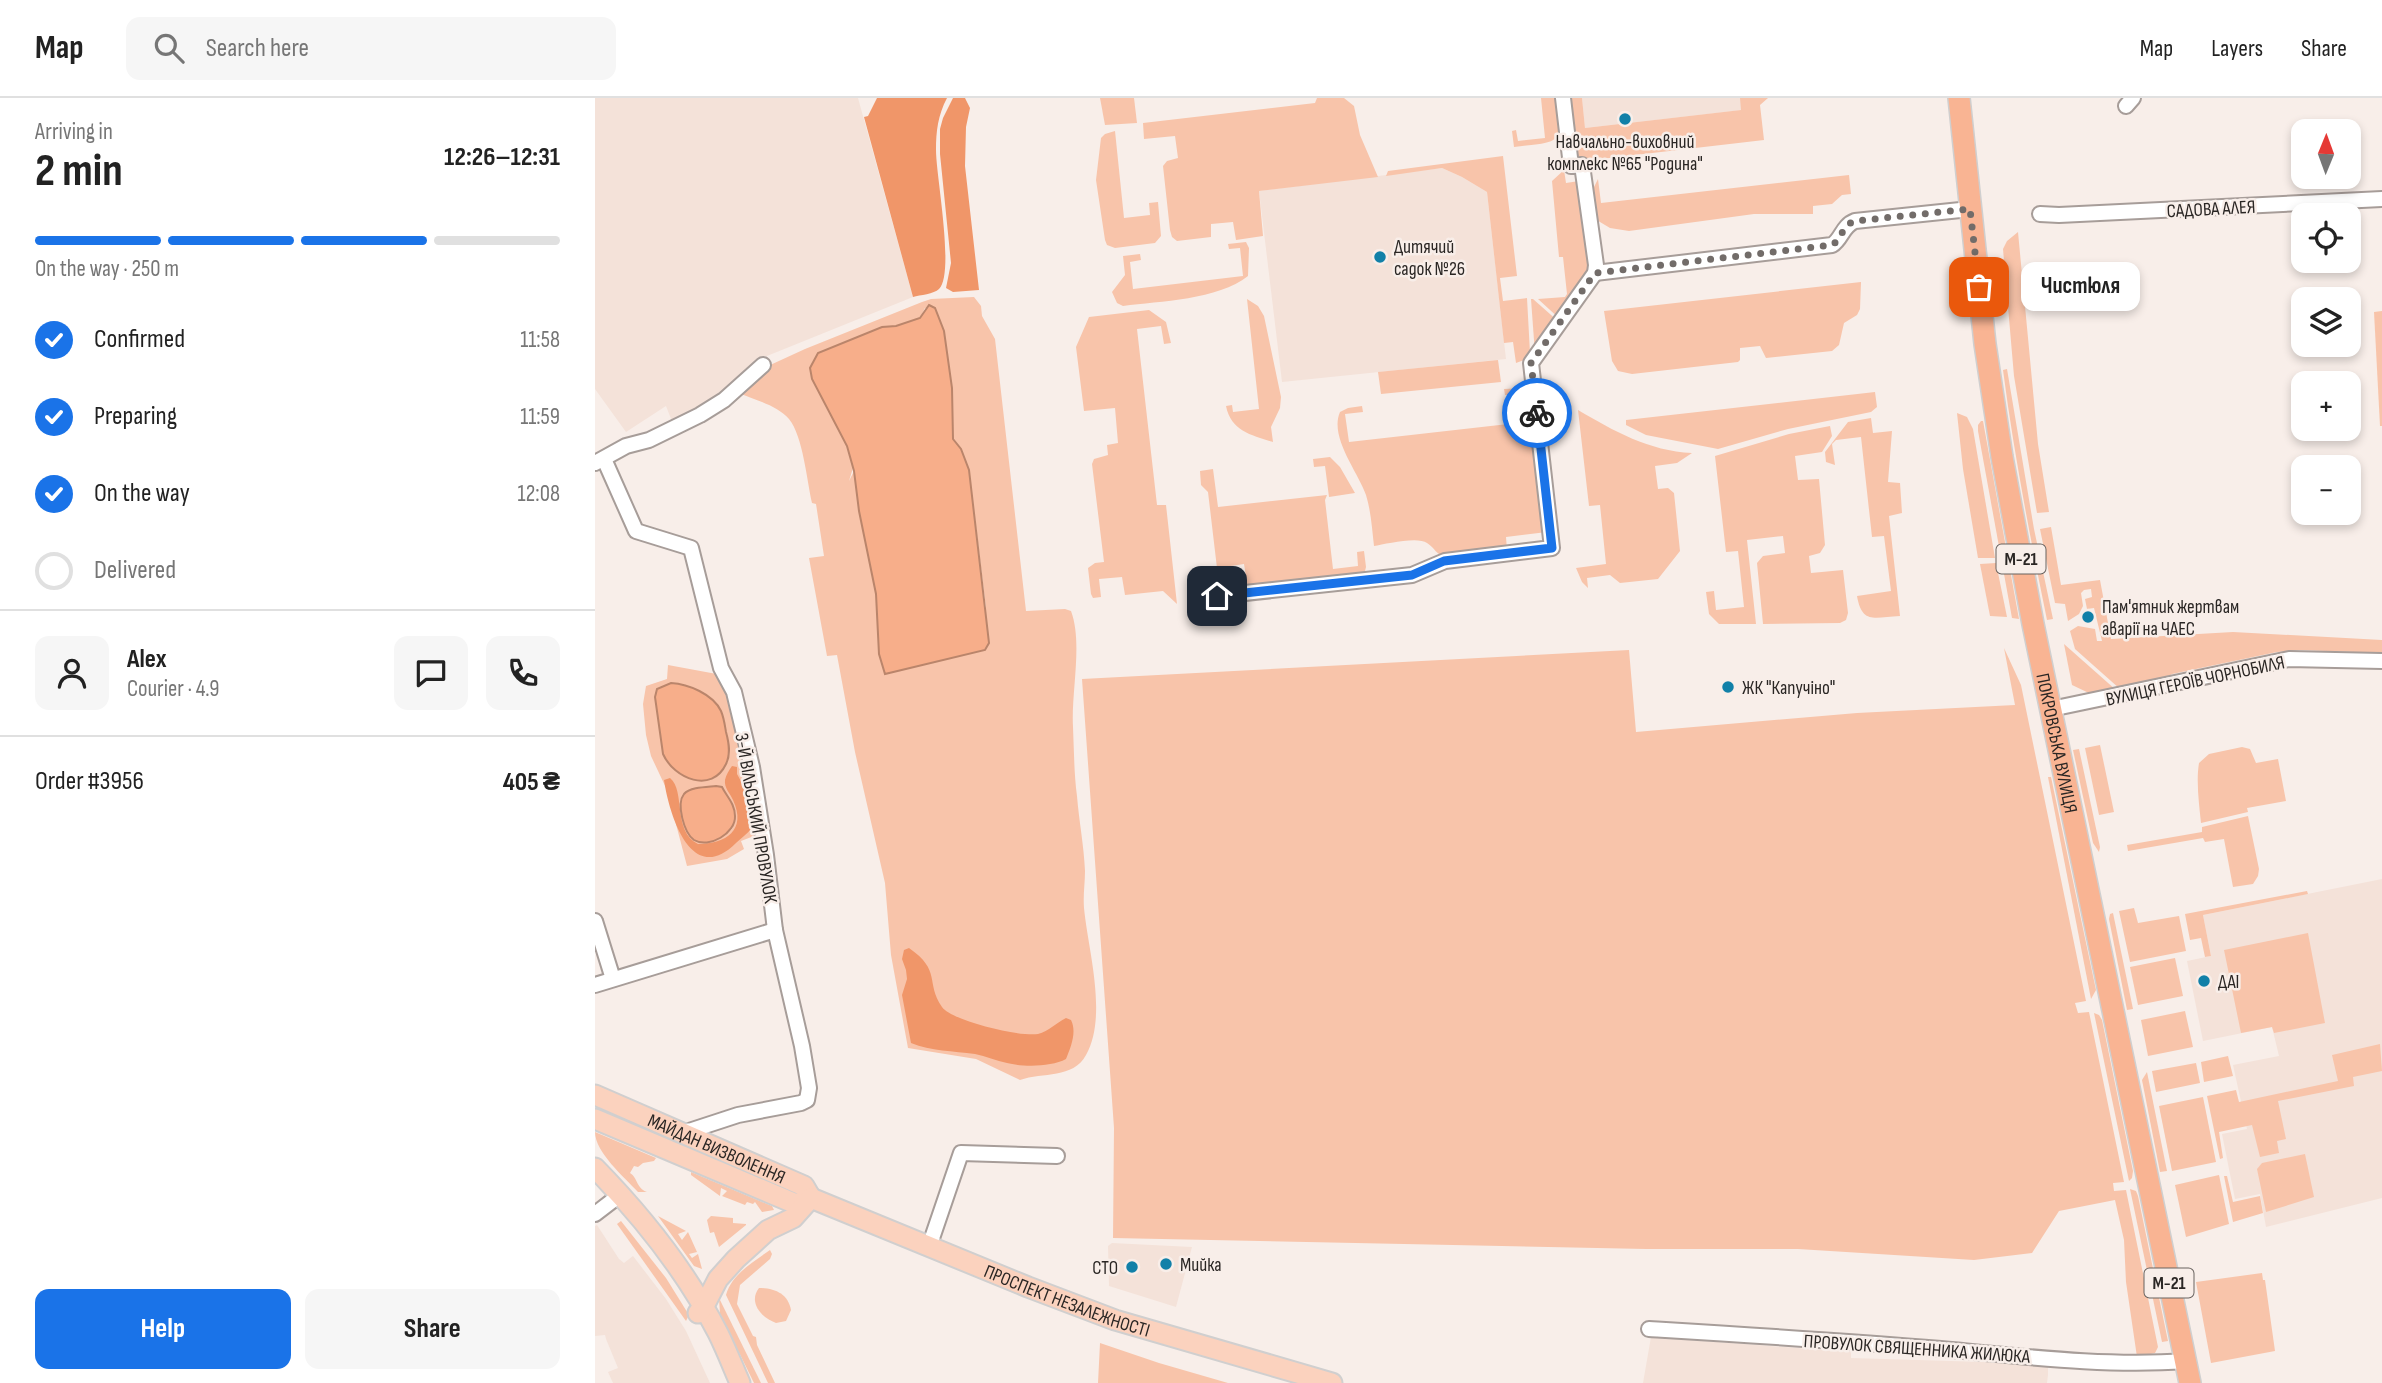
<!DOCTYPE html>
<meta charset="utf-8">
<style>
:root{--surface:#fff;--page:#f6f6f6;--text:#222;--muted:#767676;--line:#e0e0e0;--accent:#1a73e8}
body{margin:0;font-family:"Sofia Sans Condensed",sans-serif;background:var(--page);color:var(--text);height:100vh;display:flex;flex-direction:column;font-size:26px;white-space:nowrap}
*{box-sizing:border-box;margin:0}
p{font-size:23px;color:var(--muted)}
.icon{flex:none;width:38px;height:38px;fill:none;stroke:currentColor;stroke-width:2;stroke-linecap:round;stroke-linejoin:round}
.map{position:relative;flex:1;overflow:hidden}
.drawer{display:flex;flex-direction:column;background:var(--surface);width:595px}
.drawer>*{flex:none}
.needle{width:46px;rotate:1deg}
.fabs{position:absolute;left:1696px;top:21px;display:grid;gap:14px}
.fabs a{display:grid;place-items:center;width:70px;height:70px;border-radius:14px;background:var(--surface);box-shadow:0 4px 10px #0003;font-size:35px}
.pin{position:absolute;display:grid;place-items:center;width:60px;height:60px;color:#fff;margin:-30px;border-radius:14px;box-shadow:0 4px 10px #0006}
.courier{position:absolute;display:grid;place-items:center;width:70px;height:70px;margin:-35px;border:5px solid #1a73e8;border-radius:50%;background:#fff;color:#222;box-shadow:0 2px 9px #0007}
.bubble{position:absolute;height:49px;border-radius:14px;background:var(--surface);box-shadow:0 4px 10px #0003;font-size:23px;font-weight:700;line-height:49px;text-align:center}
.headline em{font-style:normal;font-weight:700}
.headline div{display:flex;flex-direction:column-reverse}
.headline{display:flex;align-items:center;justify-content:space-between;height:119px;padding:0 35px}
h1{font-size:46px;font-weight:700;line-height:52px}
.bar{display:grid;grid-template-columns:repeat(4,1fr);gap:10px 7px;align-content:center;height:84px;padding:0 35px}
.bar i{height:9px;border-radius:5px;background:var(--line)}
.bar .selected{background:var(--accent)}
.bar p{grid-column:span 4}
.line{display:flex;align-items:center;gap:18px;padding:0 35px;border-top:2px solid var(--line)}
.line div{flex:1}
.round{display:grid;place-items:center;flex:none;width:74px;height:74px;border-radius:14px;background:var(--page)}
ol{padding:0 35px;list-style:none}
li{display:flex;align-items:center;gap:21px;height:77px}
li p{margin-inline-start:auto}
li .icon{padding:7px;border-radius:50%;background:var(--accent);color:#fff;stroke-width:4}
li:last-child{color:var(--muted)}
li i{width:38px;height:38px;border:4px solid var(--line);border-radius:50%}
.button{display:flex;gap:14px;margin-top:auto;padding:14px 35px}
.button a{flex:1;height:80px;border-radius:14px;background:var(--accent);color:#fff;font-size:28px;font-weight:700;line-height:80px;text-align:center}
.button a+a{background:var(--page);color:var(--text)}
header{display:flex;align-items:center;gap:42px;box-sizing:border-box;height:98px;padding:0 35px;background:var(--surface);border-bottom:2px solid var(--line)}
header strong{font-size:33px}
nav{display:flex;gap:38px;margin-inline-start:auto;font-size:24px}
.search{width:490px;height:63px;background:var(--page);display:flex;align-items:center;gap:18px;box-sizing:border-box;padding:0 24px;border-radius:14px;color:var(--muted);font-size:26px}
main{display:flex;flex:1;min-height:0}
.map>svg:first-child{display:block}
.built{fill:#f4e2d9}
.green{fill:#f8c4aa;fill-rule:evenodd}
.forest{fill:#f09669}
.water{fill:#f7ae8a;stroke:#ba856b;stroke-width:2}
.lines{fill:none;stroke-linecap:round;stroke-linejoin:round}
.minor-casing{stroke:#a79d99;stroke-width:18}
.major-casing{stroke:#d0cfcf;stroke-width:23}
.highway-casing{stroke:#d0cfcf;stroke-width:24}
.minor{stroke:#fff;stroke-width:14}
.major{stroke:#fbd2be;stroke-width:19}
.highway{stroke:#f9b493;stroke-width:21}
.done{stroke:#726c69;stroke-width:7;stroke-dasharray:0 12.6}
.route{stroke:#1a73e8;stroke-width:9}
.poi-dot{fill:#1180a8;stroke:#f8eee9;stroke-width:2.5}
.labels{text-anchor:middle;stroke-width:5;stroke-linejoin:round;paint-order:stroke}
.shield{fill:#f8eee9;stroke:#68625f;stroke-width:2}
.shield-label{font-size:18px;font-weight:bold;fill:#2a2624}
.poi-label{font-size:19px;fill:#2a2624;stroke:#f8eee9;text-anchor:start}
.street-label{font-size:19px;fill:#2a2624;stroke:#f8eee9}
</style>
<header>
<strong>Map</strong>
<div class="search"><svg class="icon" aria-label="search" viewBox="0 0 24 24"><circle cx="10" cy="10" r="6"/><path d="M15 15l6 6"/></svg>Search here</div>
<nav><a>Map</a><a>Layers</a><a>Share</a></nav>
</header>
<main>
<section class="drawer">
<div class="headline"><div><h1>2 min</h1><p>Arriving in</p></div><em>12:26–12:31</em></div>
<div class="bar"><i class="selected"></i><i class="selected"></i><i class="selected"></i><i></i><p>On the way · 250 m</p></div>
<ol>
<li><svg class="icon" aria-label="check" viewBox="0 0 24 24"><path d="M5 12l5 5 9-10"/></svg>Confirmed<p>11:58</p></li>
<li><svg class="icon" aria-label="check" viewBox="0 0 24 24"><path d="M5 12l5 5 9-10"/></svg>Preparing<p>11:59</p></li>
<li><svg class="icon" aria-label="check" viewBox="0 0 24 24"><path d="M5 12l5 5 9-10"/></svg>On the way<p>12:08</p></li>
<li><i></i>Delivered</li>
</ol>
<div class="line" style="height:126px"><a class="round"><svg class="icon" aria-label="person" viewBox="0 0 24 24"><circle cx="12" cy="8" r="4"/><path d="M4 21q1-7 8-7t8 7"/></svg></a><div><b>Alex</b><p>Courier · 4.9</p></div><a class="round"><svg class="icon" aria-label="chat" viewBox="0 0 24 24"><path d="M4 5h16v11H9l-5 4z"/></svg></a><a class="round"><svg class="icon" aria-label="phone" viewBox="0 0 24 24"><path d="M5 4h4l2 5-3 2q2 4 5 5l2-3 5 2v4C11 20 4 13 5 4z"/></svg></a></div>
<div class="line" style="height:91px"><div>Order #3956</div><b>405 ₴</b></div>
<div class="button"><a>Help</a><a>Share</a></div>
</section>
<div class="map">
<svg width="1787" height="1285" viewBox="0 0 1787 1285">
<rect width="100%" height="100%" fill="#f8eee9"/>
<g class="built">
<polygon points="0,0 263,0 318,199 167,260 127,293 128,295 78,326 71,308 31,334 0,291"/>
<polygon points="987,0 1155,0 1156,11 990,30"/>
<polygon points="847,70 867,79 892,94 911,261 687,284 664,93"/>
<polygon points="1787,781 1787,1100 1671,1129 1665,1096 1640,1101 1627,1036 1652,1031 1638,967 1684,958 1677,929 1608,943 1592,863 1616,858 1608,817"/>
<polygon points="2,1127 24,1161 29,1165 38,1158 71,1201 91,1233 115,1285 18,1285 13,1274 23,1270 11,1241 10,1237 0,1238 0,1128"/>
<polygon points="517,1145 597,1149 581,1209 514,1188 513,1148"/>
<polygon points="1056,1239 1256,1254 1256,1260 1453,1266 1453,1277 1452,1285 1048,1285"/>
</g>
<g class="green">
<polygon points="505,0 539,0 542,25 510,27"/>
<polygon points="722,0 749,0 759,8 765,37 783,79 664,93 668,138 641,142 638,124 616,126 616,139 582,143 577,139 575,132 568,68 572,63 583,60 580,38 549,41 548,25 720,5"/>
<path d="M946,0H963C968,49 965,43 919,49L917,33L921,32L923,43L950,40Z"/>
<polygon points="974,0 987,0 990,30 1146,12 1145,0 1173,0 1165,7 1169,42 980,64"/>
<polygon points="520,33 529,120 555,117 554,105 563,104 566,138 560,145 520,150 512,147 510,142 501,82 506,40 510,36"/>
<polygon points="908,58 922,178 905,180 908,203 932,200 935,255 932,261 921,265 918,244 909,245 892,94 867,79 847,70 791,78 793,73"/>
<polygon points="969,72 971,85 984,83 998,177 966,222 943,201 970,199 972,196 968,159 964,159 957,83"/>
<polygon points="1254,77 1256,96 1247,97 1237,106 1218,108 1218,116 1159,116 1034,133 1015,130 1000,121 997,93 1003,81 1006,105"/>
<polygon points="1423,134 1443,346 1454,414 1442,415 1419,278 1408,151 1412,143"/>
<path d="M651,144L654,150L653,178C623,202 565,203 528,208L522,205L517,194L530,177L528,158L545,156L546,162L535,164L538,191L648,178L645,150L634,151L633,146Z"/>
<polygon points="1266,184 1265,211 1262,217 1249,225 1244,247 1237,253 1171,260 1165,248 1145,250 1145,262 1143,264 1037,276 1023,273 1017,263 1009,213"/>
<path d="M379,199L386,208L387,218L400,241L431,513L470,511L476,513C488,545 476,594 478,629C479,652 479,676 482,698C484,723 489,748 490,773C490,785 488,797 489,810C493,852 513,918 491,957C478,981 448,974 425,982L381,961L313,950L296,857L290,785L260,654L242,557L232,558L214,460L229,458L221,406L217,405C212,383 208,338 194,321C183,308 161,302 146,296L173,268L210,251L327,204L336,201ZM330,210L344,220L349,233L357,290L358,341L366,352L374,372L391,510L259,373L254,383L258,370L252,348L217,281L287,229L301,228L325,220Z"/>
<path d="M652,201L663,208L669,218L686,299L685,310L676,329L678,344C656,337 636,333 631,308L637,307L638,314L664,311Z"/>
<polygon points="936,201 938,201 964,224 940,256"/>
<polygon points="554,212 571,224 576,245 569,246 566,228 542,231 562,407 571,407 582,506 568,493 530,497 527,479 504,481 506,499 498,500 496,496 493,470 500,465 509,464 497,366 499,361 513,357 512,347 523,345 520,310 489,313 481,249 494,219"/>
<polygon points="1787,213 1787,328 1785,328 1779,214"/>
<polygon points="903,262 906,284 786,296 783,274"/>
<path d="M1412,271L1439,431L1458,521L1452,522C1435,439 1419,356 1408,272Z"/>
<path d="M929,290L935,291L937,322L935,327L920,338L940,330L952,434L911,439L912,452L851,459C841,457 840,450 832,445C823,438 790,446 779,448C777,431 776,413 771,397C763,374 734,339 745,314L753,310L767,308L768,314L750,316L754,344L931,324L928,296L910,297L909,291Z"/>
<polygon points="1280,294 1282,309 1276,314 1193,331 1123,351 1051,337 1031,327 1031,322"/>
<path d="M983,312C1019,333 1054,353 1097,355L1082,365L1060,368L1063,391L1073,390L1079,395L1085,453L1063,481L1025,485L1015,477L992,480L993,490L987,484L981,470L1011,466L1005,407L994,408Z"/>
<polygon points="1362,315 1372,319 1378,331 1400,460 1383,460 1368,371"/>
<path d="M1276,320L1278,335L1297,333L1293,384L1305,385L1307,415L1294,418L1305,518C1280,519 1267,527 1262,498L1296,493L1289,438L1277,439L1266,339L1241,342L1237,346L1240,367L1231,364L1230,354L1253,324Z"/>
<polygon points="1386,323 1388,323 1424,521 1417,520 1383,333 1383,327"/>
<polygon points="1235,328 1237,338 1227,354 1200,358 1203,382 1224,381 1230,447 1225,455 1214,458 1216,475 1248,472 1253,515 1251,522 1245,525 1168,526 1162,465 1168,458 1190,455 1188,438 1152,442 1161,526 1124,526 1114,516 1111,494 1119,493 1121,512 1149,509 1143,453 1131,454 1120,358 1194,336"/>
<polygon points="735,359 745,369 760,395 734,399 730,368 719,369 718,361"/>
<polygon points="618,371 623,409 732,397 730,402 738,471 763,468 762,454 769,453 771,469 769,477 653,491 649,466 622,470 613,394 606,387 605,373"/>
<polygon points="1456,429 1466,487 1505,482 1516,541 1638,534 1787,542 1787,555 1704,552 1682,554 1577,576 1569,581 1525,591 1480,551 1475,533 1483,528 1500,531 1502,543 1507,543 1499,510 1492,511 1490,501 1497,499 1496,491 1489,492 1486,495 1488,508 1484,516 1473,523 1470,506 1460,505 1445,431"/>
<polygon points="1401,465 1412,519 1395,518 1385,466"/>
<polygon points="1469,546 1521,592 1496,596 1477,587"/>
<polygon points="1409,550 1426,587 1491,903 1480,905 1483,915 1494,914 1529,1084 1518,1085 1519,1093 1531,1092 1563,1249 1560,1255 1542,1259 1531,1184 1529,1142 1520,1102 1464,1113 1437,1155 1379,1162 1203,1151 1051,1151 518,1140 519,1030 487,581 1034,552 1041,634 1262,615 1420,607"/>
<path d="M73,567L127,577L147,651V679L154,688L161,734L159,738L146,743L149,751L132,761L92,768L72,692L56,658L51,637L48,606L51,588L72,581ZM101,591L122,608L63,616L60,599ZM120,688L127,689C135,703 145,714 137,731L123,741L94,736L87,718V699L97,692Z"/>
<polygon points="1505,647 1519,714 1504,717 1490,650"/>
<path d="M1647,649L1655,651L1661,665L1683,661L1691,703L1652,710L1653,714L1606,725C1604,706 1601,683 1604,665L1614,656Z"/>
<polygon points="1484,651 1505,749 1504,754 1498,745 1478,652"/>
<polygon points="1453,679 1456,679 1501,892 1496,901"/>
<polygon points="1653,718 1664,771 1663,778 1658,786 1638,789 1629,741 1610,744 1608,740 1533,753 1532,747 1607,734 1607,729"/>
<polygon points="1712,793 1713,796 1608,817 1616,858 1610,859 1606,840 1595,842 1590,816"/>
<polygon points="1539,810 1543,825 1584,818 1591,853 1535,864 1524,813"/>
<polygon points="1518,815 1538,911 1532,912 1514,821 1515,816"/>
<polygon points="1713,835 1730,925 1679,935 1677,929 1646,935 1629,852"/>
<polygon points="1580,860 1588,898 1543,907 1535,869"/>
<polygon points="1590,913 1598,949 1553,958 1546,922"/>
<polygon points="1499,915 1504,917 1507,922 1538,1073 1537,1080 1534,1083"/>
<polygon points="1785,946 1787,973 1758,979 1759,988 1683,1003 1691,1041 1682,1043 1684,1055 1665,1059 1657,1027 1624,1034 1628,1060 1625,1061 1612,998 1641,992 1644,1004 1743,983 1737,957"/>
<polygon points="1633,958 1638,978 1609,984 1606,964"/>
<polygon points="1601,965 1605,985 1561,994 1557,973"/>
<polygon points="1552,974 1572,1073 1565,1074 1547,982"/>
<polygon points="1608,999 1621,1064 1577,1073 1564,1008"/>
<path d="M0,1034L61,1060L59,1063L48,1065L43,1069L39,1068L35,1075C43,1080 41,1090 52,1094H43C29,1079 0,1054 0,1034Z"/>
<polygon points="1710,1056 1719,1099 1671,1114 1662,1071 1667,1065"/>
<polygon points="96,1074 177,1108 179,1112 167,1114 160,1104 158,1106 152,1104 150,1107 127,1098 132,1093 126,1090 125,1098 96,1077"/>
<polygon points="1624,1077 1634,1126 1591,1139 1580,1087"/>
<polygon points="1629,1078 1632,1078 1638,1104 1665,1098 1668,1115 1638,1124"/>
<polygon points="1535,1091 1541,1093 1543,1098 1573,1243 1567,1244"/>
<polygon points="63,1118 91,1133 83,1136 87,1142 93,1134 102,1154 94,1156 97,1160 103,1156 107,1171 99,1168"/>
<polygon points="116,1118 138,1120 138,1125 151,1126 151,1127 124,1149 119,1134 115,1135 112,1122"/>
<polygon points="26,1123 71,1180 94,1217 91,1223 22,1126"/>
<path d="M175,1152L177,1156L175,1161L145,1187L142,1206L158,1238L161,1239L162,1247L180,1285H173L131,1197C137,1176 158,1164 175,1152Z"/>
<polygon points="1667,1175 1668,1182 1670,1182 1680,1253 1616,1265 1601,1184"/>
<path d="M164,1190C180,1190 193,1196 196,1212L191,1223L181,1225C166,1220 153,1204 164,1190Z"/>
<polygon points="124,1200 166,1285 159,1285 125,1216"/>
<polygon points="505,1245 564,1265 633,1285 503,1285"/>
</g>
<g class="forest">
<path d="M282,0H352C343,17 341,33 341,52C341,78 360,175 344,191C339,196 325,197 318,199L269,19L273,18Z"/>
<polygon points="358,0 370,0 375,10 371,29 370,68 384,192 358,194 351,190 356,165 345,56 345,31 348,20"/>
<path d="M137,668L142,669V676L152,694L150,705L157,730C152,736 146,740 141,745C96,790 74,716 69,682L75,680C91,693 77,733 103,746C131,746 152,732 138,702C135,695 129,690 130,682C131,677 134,672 137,668Z"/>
<path d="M314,850C347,873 330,884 347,909C357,923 425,939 443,936C454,933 461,925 471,920L476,922C482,934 476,949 471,961C456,969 428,969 412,965C401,963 391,958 380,956C358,953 336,953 316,945L307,897L312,881L311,872L307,861L309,852Z"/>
</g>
<g class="water">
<polygon points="334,207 340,210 349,233 357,290 358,341 366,351 374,372 394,545 390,552 290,576 284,556 281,496 264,413 259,373 252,348 217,281 215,270 223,255 287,229 301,228 325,220"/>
<path d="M76,585C93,586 118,596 126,613C129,620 130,628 131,634C134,645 136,656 131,666C117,696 79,681 68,656L60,599L62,591Z"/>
<path d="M121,688L127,689C132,699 140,706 140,718C141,735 114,751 99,742C89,735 81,706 89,696C95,689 112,689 121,688Z"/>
</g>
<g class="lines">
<g class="minor-casing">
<g id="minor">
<polyline points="1531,8 1538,0"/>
<polyline points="1445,116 1464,117 1787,101"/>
<path d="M1000,175L1237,147C1247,141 1247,128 1260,123L1375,111"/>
<polyline points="9,361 41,433 96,450 126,570 139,594 157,669 171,757 180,832 207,948 214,990 212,1002 206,1005 143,1017 88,1035"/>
<polyline points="0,365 31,348 54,342 105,317 129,302 168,267"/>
<polyline points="622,498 817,477 850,463 957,450 936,265 1000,175 1001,167 987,67 976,68 968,0"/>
<polyline points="1456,611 1694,561 1787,563"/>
<polyline points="0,823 18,881"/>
<polyline points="0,887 180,832"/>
<polyline points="0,1116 17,1103"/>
<polyline points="334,1149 366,1055 462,1058"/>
<path d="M1054,1231C1151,1237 1249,1243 1346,1251C1425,1258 1510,1269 1590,1263"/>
</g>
</g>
<g class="major-casing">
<g id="major">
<path id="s1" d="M0,997L209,1088L216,1100"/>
<polyline points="0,1021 201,1106 216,1100"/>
<path d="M0,1070C47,1118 92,1175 123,1235C131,1251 138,1269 145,1285"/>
<path id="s2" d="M216,1100L433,1189L520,1222L737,1285"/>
<polyline points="103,1215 108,1210 123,1181 141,1161 173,1132 198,1120 215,1101"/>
</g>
</g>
<g class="highway-casing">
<g id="highway">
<path id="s3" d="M1364,0L1390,246L1407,359L1438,526L1595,1285"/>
</g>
</g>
<use href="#minor" class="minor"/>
<use href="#major" class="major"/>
<use href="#highway" class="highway"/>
</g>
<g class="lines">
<path class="done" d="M942,315L936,265L1000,175L1237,147C1247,141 1247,127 1260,123L1375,111L1384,189"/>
<polyline class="route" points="622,498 817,477 849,463 957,450 942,315"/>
</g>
<g class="poi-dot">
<circle cx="1030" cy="21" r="7"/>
<circle cx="785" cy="159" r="7"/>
<circle cx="1493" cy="519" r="7"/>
<circle cx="1133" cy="589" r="7"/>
<circle cx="1609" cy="883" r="7"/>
<circle cx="571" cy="1166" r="7"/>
<circle cx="537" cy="1169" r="7"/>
</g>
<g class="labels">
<g class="shield">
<rect x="1401.5" y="446.5" width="49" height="29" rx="5"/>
<rect x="1549.5" y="1170.5" width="49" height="29" rx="5"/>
</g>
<g class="shield-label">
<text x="1426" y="467">М-21</text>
<text x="1574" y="1191">М-21</text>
</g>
<g class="poi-label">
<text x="1030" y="50" text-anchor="middle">Навчально-виховний<tspan x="1030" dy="22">комплекс №65 "Родина"</tspan></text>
<text x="799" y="155">Дитячий<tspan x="799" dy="22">садок №26</tspan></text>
<text x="1507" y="515">Пам'ятник жертвам<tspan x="1507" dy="22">аварії на ЧАЕС</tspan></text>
<text x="1147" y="596">ЖК "Капучіно"</text>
<text x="1623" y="890">ДАІ</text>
<text x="585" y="1173">Мийка</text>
<text x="523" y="1176" text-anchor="end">СТО</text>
</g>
<g class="street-label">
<text transform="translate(1616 110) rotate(-3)" y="7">САДОВА АЛЕЯ</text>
<text transform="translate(1600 582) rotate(-12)" y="7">ВУЛИЦЯ ГЕРОЇВ ЧОРНОБИЛЯ</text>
<text dy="7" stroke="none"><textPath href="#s3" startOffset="653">ПОКРОВСЬКА ВУЛИЦЯ</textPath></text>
<text transform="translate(162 720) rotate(80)" y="7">3-Й ВІЛЬСЬКИЙ ПРОВУЛОК</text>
<text dy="7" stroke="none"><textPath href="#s1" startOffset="133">МАЙДАН ВИЗВОЛЕННЯ</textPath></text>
<text dy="7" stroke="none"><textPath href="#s2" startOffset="276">ПРОСПЕКТ НЕЗАЛЕЖНОСТІ</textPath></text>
<text transform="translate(1322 1250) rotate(4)" y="7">ПРОВУЛОК СВЯЩЕННИКА ЖИЛЮКА</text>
</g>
</g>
</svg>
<div class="fabs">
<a><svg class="needle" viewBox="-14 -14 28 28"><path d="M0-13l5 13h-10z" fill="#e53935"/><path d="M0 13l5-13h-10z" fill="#767676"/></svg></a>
<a><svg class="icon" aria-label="locate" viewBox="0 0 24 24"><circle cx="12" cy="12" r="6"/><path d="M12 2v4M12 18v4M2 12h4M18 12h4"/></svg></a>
<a><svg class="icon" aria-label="layers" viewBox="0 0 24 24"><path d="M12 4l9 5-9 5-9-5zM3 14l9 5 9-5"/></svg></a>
<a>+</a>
<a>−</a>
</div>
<div class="pin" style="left:1384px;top:189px;background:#ea580c"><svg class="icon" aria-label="bag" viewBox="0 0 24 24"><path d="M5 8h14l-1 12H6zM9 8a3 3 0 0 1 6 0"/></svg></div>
<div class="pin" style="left:622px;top:498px;background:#1f2937"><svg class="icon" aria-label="home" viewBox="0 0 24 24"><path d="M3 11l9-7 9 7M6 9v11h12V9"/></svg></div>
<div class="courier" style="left:942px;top:315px"><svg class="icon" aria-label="bike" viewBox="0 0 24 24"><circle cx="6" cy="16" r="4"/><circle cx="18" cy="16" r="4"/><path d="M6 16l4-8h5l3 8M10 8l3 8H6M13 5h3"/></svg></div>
<div class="bubble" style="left:1426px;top:164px;width:119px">Чистюля</div>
</div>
</main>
